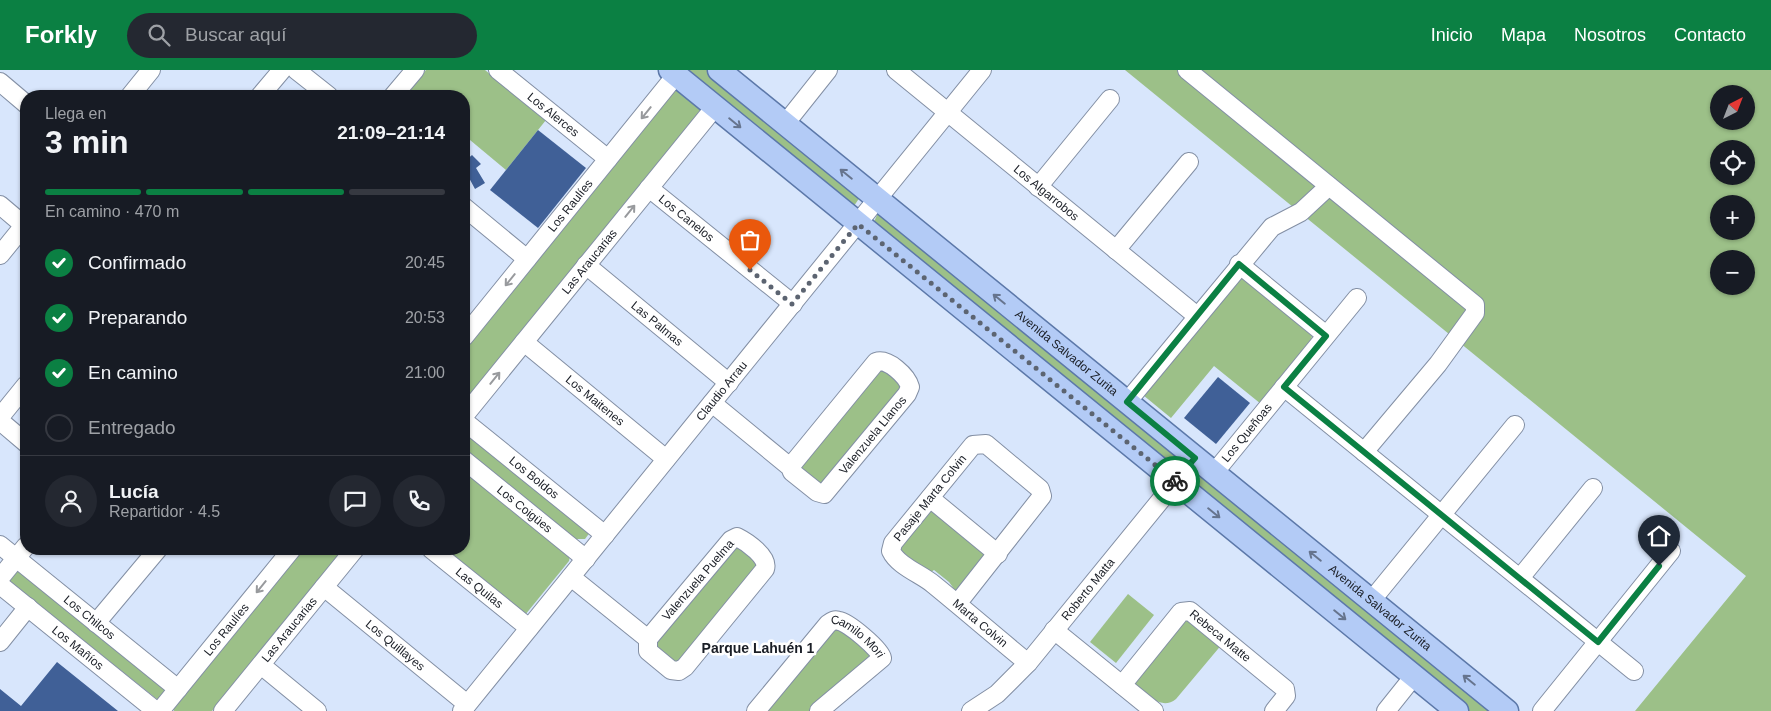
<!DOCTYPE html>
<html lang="es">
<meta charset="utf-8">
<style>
:root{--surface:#171b24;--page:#242831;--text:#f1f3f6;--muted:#9ea1a6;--line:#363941;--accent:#0b8043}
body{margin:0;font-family:Arial,sans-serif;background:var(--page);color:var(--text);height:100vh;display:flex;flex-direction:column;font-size:19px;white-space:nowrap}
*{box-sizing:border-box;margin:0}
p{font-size:16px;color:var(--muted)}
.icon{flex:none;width:28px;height:28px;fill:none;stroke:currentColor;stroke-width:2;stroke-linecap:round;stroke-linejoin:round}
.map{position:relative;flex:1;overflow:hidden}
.drawer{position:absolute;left:20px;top:20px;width:450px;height:465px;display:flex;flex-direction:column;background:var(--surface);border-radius:20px;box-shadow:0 1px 4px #0004}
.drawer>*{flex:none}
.needle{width:32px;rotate:42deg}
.buttons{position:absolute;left:1710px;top:15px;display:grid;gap:10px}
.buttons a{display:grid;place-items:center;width:45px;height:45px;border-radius:50%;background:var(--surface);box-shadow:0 1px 4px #0004;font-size:25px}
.pin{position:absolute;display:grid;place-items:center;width:42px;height:42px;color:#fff;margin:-51px -21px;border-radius:50% 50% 50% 0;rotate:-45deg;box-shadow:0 0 5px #0007}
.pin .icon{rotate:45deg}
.courier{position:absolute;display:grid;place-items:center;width:50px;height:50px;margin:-25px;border:4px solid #0b8043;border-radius:50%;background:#fff;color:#222;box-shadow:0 1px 6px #0007}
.headline em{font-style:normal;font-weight:700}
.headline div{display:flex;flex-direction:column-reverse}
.headline{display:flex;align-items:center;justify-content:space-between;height:85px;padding:0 25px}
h1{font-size:32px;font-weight:700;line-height:38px}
.bar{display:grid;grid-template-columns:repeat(4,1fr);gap:8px 5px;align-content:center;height:60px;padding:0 25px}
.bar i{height:6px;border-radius:4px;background:var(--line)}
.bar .selected{background:var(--accent)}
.bar p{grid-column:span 4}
.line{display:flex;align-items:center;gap:12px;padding:0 25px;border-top:1px solid var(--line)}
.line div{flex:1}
.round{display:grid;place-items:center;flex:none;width:52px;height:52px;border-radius:26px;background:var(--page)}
ol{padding:0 25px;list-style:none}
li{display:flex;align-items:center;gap:15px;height:55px}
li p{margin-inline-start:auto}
li .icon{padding:5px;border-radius:50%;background:var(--accent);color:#fff;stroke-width:4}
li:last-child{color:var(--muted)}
li i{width:28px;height:28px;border:2px solid var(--line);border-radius:50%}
header{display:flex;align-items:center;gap:30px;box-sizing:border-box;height:70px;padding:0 25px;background:var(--accent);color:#fff}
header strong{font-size:24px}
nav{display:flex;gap:28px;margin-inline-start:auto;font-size:18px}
.search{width:350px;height:45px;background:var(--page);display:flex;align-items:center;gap:12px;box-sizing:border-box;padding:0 18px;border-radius:28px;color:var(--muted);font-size:19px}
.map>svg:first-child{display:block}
.green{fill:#9cc088;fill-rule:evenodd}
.building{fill:#406097}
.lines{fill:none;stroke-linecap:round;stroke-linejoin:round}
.minor-casing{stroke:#838fa4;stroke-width:20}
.major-casing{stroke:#5c78a9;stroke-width:25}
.minor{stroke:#fff;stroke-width:18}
.major{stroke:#b3cbf6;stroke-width:22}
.oneway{stroke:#989a9d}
.oneway2{stroke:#66748e}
.done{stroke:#5c6471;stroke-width:5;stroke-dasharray:0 9}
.route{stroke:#0b8043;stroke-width:6}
.labels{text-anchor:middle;stroke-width:5;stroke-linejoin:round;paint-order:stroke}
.street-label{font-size:12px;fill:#1a1e26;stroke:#fff}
.neighbourhood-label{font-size:14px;font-weight:bold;fill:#1a1e26;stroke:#fff}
</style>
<header>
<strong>Forkly</strong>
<div class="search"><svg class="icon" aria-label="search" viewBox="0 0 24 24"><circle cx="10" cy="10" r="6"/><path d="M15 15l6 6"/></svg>Buscar aquí</div>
<nav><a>Inicio</a><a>Mapa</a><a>Nosotros</a><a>Contacto</a></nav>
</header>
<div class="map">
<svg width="1771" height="641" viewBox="0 0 1771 641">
<rect width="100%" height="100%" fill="#d8e6fc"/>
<g class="green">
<polygon points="426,0 485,0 546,50 506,100 464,65 464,26 404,26"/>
<polygon points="686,0 708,0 860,127 854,136"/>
<path d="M1125,0H1771V641H1635L1746,506ZM1719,24H1746V51H1719ZM1719,79H1746V106H1719ZM1719,134H1746V161H1719ZM1719,189H1746V216H1719Z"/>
<polygon points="680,20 702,40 464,337 464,278 673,21"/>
<polygon points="881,144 1177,384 1168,394 873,154 877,145"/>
<polygon points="1240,207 1244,208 1310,261 1312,266 1311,271 1261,334 1214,296 1171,348 1143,325"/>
<polygon points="878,295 905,315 823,418 796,401"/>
<polygon points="464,357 591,461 585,469 573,469 464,379"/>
<polygon points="464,398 570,486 569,491 525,545 436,479 464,479"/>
<polygon points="1202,405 1496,641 1469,641 1197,420 1197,410"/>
<polygon points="928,437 990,482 957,523 949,512 934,500 925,506 896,476"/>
<polygon points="735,472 763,495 679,597 654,580 653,570"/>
<polygon points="300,479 347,479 212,641 174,641 173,634"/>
<polygon points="21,495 167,618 158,630 9,511"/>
<polygon points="1128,524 1154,545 1116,593 1090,572"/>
<path d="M1185,546L1223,573L1176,629C1161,641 1146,624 1134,614L1133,607Z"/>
<polygon points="833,555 875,583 814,641 762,641"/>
</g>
<g class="building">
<polygon points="538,60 586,98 538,158 490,120"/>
<polygon points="472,85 481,94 476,98 485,113 475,119 468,106 464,108 464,92"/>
<polygon points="1218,307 1250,333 1216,374 1184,348"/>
<polygon points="57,592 118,641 0,641 0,619 21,636"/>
</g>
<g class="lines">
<g class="minor-casing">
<g id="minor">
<polyline points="296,0 329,26"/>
<path id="s1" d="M498,0L608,89"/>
<path id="s2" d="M896,0L1197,246"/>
<polyline points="1187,0 1475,235 1475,243 1438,294 1364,382"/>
<polyline points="0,12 26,34"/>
<polyline points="130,26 151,0"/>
<polyline points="260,26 282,0"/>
<polyline points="393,26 415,0"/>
<polyline points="785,54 828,0"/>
<polyline points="1038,117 1110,29"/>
<path id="s3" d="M649,118L793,234"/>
<polyline points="0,135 26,157"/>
<polyline points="464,137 527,189"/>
<polyline points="1116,180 1189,92"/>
<polyline points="0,185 26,153"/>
<polyline points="1239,194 1326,265"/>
<path id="s4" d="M586,195L729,313"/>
<path id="s5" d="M464,267L676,5"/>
<path id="s6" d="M524,272L666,389"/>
<polyline points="1284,317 1634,601"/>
<polyline points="1127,332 1272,157 1301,142 1329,116"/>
<path id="s7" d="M712,333L790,397L792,402L817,422L824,424L907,324L910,317C907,306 888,288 876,292L790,397"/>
<path id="s8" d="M464,346L715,37"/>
<polyline points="0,347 26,315"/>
<polyline points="0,351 26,373"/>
<path id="s9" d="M464,351L605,465"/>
<path id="s10" d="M464,390L586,489"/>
<path id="s11" d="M1214,403L1357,228"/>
<polyline points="930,428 998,484"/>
<path d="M737,467C747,472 769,487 765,499L685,597L679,601L671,600L648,581V569L731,470Z"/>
<path id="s12" d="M0,475L178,619"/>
<path id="s13" d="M431,479L529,558"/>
<polyline points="571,507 648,569"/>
<polyline points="0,508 26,476"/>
<polyline points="1520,508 1593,418"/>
<path id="s14" d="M0,515L156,641"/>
<path id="s15" d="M324,517L467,634"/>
<polyline points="1371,531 1515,355"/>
<path id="s16" d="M957,534L1042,426L1040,419L986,374L973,375L893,473L891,481C898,496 921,504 933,514C965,540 996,567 1028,593"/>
<polyline points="96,553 158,479"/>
<polyline points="1054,560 1154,641"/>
<polyline points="0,572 28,537"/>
<polyline points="261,595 317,641"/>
<path id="s17" d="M1122,615L1181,542L1190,541L1285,619L1286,626L1274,641"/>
<path id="s18" d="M160,641L292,479"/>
<path id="s19" d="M223,641L355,479"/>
<path id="s20" d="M462,641L982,0"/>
<path id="s21" d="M756,641L828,554C832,551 835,549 839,551C848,552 881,580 882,588L819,641"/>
<path id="s22" d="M971,641L997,624L1028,593L1195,388"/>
<polyline points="1386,641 1414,606"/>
<polyline points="1542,641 1671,481"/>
</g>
</g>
<g class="major-casing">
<g id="major">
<polyline points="670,0 1457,641"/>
<path id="s23" d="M719,0L1507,641"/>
</g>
</g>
<use href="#minor" class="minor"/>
<use href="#major" class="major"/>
</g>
<defs><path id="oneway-shaft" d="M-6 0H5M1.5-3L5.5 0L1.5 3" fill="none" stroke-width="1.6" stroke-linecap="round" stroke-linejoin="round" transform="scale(1.25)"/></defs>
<g class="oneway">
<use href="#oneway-shaft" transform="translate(646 43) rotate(129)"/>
<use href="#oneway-shaft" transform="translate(630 141) rotate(-51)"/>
<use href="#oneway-shaft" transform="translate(510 210) rotate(129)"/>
<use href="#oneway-shaft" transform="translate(495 308) rotate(-51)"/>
<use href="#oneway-shaft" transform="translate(261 517) rotate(129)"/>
</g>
<g class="oneway2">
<use href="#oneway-shaft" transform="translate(735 53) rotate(39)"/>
<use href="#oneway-shaft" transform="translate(846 104) rotate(-141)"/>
<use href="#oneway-shaft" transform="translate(999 229) rotate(-141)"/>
<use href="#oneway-shaft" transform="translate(1214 443) rotate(39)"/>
<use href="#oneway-shaft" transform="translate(1315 486) rotate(-141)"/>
<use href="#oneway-shaft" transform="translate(1340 545) rotate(39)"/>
<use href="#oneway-shaft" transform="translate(1469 610) rotate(-141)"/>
</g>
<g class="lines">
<polyline class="done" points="750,200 792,234 858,154 1175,411"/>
<polyline class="route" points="1175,411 1195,388 1127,332 1239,194 1326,266 1284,317 1598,572 1659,496"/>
</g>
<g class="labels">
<g class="street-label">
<text dy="4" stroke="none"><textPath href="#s1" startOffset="71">Los Alerces</textPath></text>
<text dy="4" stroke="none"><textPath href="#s2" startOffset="194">Los Algarrobos</textPath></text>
<text dy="4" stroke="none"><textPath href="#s5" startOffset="169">Los Raulíes</textPath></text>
<text dy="4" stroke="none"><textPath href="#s3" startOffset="48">Los Canelos</textPath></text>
<text dy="4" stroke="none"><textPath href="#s8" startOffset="199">Las Araucarias</textPath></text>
<text dy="4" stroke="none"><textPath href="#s4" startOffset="92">Las Palmas</textPath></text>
<text dy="4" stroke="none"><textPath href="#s23" startOffset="448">Avenida Salvador Zurita</textPath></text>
<text dy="4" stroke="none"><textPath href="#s20" startOffset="412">Claudio Arrau</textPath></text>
<text dy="4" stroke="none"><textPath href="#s6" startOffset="92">Los Maitenes</textPath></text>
<text dy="4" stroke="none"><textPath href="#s11" startOffset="52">Los Queñoas</textPath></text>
<text dy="4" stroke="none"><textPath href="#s7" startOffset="222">Valenzuela Llanos</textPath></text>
<text dy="4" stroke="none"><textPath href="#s9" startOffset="90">Los Boldos</textPath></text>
<text transform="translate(930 428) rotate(-51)" y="4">Pasaje Marta Colvin</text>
<text dy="4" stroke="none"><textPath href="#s10" startOffset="78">Los Coigües</textPath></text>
<text transform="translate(698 510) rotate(-49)" y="4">Valenzuela Puelma</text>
<text dy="4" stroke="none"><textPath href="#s13" startOffset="62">Las Quilas</textPath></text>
<text dy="4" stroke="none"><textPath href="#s22" startOffset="170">Roberto Matta</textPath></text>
<text dy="4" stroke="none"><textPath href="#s23" startOffset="852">Avenida Salvador Zurita</textPath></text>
<text dy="4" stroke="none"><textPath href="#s12" startOffset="115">Los Chilcos</textPath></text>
<text dy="4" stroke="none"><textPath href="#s16" startOffset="478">Marta Colvin</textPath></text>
<text dy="4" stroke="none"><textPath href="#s18" startOffset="105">Los Raulíes</textPath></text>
<text dy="4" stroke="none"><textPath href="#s19" startOffset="105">Las Araucarias</textPath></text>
<text dy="4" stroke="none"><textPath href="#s17" startOffset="142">Rebeca Matte</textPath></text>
<text dy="4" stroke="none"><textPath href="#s21" startOffset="149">Camilo Mori</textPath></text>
<text dy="4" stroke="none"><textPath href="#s15" startOffset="92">Los Quillayes</textPath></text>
<text dy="4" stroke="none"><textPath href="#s14" startOffset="100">Los Mañíos</textPath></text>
</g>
<g class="neighbourhood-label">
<text x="758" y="583">Parque Lahuén 1</text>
</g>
</g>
</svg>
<div class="buttons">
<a><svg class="needle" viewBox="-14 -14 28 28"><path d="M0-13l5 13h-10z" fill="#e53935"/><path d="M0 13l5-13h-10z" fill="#9ea1a6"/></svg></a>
<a><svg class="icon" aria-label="locate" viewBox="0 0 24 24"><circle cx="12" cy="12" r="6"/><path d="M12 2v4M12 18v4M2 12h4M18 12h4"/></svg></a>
<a>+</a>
<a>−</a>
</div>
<div class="pin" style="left:750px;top:200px;background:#ea580c"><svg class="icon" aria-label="bag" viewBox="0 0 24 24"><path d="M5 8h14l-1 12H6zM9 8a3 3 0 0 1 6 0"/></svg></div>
<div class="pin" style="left:1659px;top:496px;background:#1f2937"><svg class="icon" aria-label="home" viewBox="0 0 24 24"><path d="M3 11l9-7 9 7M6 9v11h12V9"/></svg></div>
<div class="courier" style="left:1175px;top:411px"><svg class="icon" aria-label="bike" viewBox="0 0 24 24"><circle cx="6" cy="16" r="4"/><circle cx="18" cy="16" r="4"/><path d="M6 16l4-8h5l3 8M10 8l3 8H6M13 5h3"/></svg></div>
<section class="drawer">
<div class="headline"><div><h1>3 min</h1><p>Llega en</p></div><em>21:09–21:14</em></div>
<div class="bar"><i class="selected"></i><i class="selected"></i><i class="selected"></i><i></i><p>En camino · 470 m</p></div>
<ol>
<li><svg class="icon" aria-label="check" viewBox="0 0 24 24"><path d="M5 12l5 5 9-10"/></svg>Confirmado<p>20:45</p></li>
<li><svg class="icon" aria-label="check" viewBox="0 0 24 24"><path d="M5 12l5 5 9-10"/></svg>Preparando<p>20:53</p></li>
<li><svg class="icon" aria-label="check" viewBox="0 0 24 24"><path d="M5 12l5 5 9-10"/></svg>En camino<p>21:00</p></li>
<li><i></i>Entregado</li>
</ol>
<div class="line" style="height:90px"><a class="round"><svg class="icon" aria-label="person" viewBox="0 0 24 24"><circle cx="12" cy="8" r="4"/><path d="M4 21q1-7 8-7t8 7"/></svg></a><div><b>Lucía</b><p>Repartidor · 4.5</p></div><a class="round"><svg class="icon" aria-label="chat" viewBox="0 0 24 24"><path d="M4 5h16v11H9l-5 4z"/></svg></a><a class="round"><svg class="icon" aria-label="phone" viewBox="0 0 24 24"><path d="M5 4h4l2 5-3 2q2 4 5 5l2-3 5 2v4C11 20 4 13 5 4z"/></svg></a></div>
</section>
</div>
